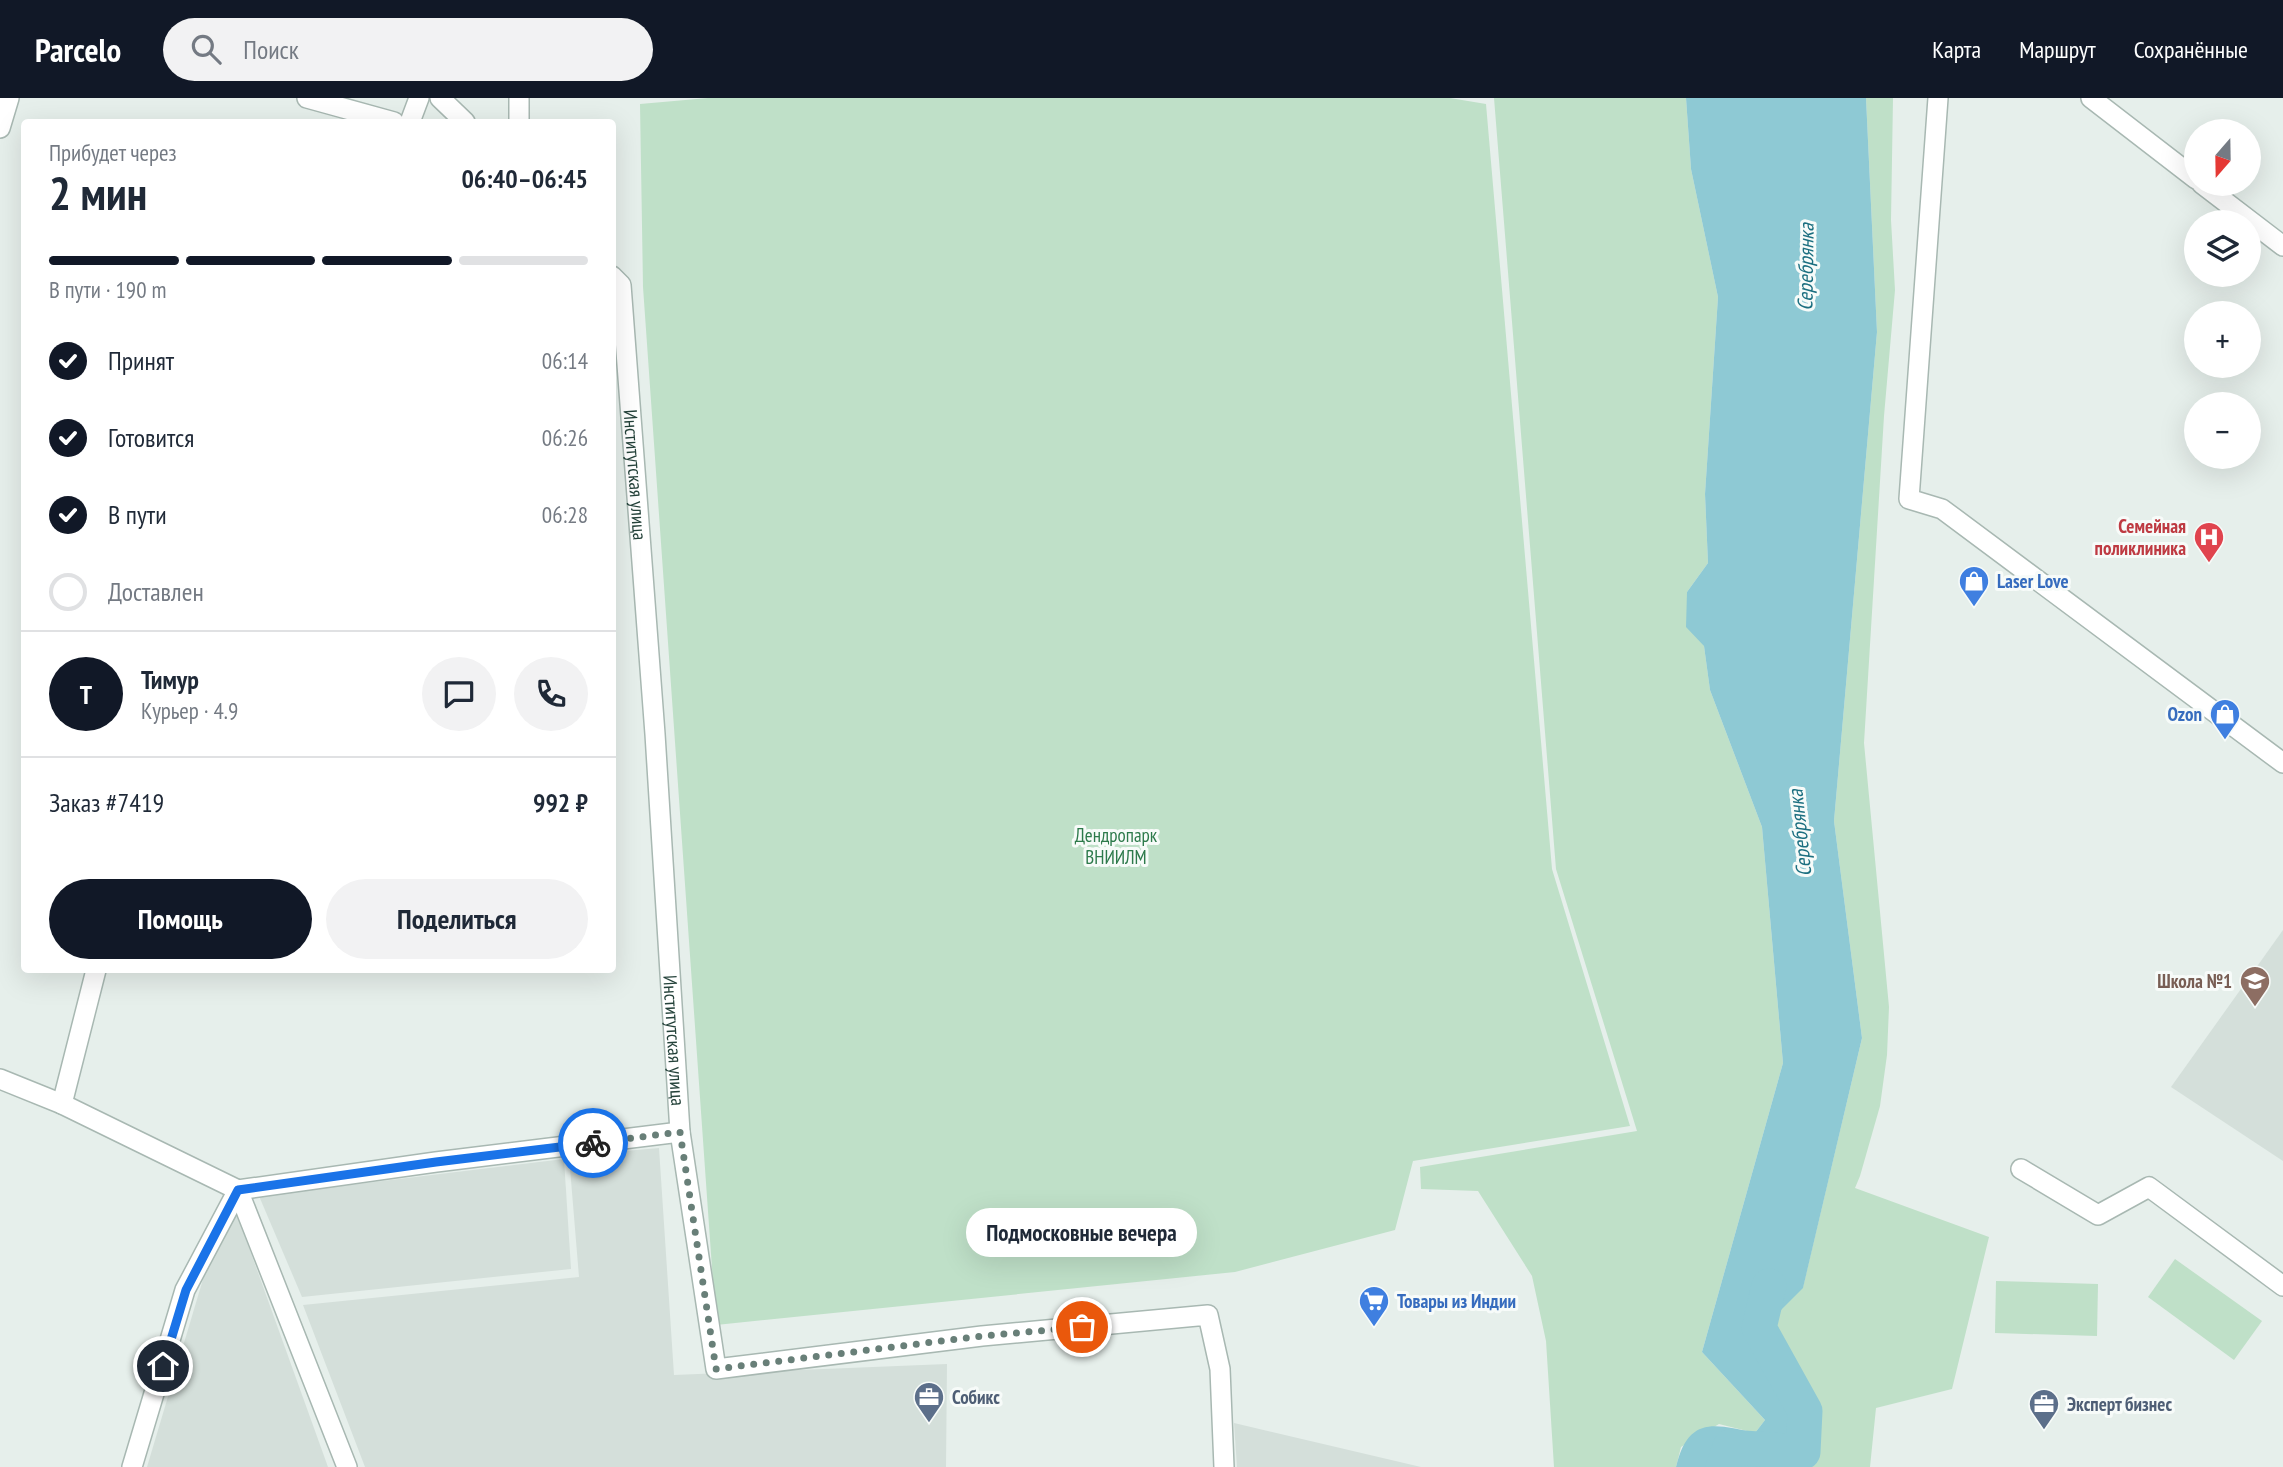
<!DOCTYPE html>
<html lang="ru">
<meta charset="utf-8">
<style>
:root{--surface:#fff;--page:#f2f2f3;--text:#1f2937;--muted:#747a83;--line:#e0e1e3;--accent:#111827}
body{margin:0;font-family:"PT Sans Narrow",sans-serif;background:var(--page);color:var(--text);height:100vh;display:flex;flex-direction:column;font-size:26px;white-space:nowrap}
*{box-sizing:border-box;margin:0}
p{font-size:23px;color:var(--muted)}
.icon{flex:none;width:38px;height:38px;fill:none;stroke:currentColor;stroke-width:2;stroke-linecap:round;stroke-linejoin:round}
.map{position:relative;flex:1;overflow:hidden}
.panel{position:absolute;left:21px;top:21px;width:595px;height:854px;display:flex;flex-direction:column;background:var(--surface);border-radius:7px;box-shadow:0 7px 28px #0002}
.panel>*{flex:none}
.needle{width:46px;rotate:200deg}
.buttons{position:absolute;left:2184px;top:21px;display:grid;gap:14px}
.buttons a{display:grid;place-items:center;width:77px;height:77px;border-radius:50%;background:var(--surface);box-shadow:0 7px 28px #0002;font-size:35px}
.pin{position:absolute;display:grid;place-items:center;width:60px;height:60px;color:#fff;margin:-30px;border:4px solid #fff;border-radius:50%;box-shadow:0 2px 7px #0007}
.courier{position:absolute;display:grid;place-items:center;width:70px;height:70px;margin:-35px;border:5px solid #1a73e8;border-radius:50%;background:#fff;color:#222;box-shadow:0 2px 9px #0007}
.bubble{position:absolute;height:49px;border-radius:24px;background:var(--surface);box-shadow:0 7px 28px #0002;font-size:23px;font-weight:700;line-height:49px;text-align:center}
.summary em{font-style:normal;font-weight:700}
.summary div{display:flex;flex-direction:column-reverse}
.summary{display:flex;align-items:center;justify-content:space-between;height:119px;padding:0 28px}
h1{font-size:46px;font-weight:700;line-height:52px}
.bar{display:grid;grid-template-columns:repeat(4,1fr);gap:10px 7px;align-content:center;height:84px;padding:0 28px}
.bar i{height:9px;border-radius:5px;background:var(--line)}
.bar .current{background:var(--accent)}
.bar p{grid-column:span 4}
.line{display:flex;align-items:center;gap:18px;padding:0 28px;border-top:2px solid var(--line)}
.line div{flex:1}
.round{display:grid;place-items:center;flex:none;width:74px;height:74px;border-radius:37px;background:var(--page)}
ol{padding:0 28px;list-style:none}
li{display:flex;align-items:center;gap:21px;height:77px}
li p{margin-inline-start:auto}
li .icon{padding:7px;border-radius:50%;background:var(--accent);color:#fff;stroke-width:4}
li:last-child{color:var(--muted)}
li i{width:38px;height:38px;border:4px solid var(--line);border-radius:50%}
.button{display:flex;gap:14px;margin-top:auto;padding:14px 28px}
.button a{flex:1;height:80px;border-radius:42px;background:var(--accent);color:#fff;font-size:28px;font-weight:700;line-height:80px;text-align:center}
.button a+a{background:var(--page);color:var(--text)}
header{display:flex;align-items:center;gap:42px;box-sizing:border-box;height:98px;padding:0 35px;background:var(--accent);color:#fff}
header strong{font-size:33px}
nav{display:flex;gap:38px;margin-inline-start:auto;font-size:24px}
.search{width:490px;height:63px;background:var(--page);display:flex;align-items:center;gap:18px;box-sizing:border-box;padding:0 24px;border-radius:38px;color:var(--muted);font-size:26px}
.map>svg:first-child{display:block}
.built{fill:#d4dfda}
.green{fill:#bfe0c8}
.water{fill:#8ec9d4}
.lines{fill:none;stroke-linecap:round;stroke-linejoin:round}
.river{stroke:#8ec9d4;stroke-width:35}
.minor-casing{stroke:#a8b8b2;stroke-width:22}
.minor{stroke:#fff;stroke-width:19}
.done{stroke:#687f78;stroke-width:7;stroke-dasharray:0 12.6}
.route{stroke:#1a73e8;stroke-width:9}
.labels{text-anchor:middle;stroke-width:6;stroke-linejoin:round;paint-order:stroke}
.street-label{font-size:19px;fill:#24423a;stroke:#f7fbf9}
.health-label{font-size:19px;font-weight:bold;fill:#be3a42;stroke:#f7fbf9;text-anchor:end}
.shop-label{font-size:19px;font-weight:bold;fill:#366cbe;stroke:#f7fbf9;text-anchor:start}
.park-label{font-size:19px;fill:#2d7a4b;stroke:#f7fbf9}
.education-label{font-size:19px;font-weight:bold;fill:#785e54;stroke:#f7fbf9;text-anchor:end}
.service-label{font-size:19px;font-weight:bold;fill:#4e5e75;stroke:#f7fbf9;text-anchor:start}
.water-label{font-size:21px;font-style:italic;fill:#1c6f80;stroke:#f7fbf9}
</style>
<header>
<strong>Parcelo</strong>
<div class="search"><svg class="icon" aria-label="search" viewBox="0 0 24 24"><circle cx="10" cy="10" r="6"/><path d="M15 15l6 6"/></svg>Поиск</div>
<nav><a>Карта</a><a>Маршрут</a><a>Сохранённые</a></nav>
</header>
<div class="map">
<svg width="2283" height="1369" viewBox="0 0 2283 1369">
<rect width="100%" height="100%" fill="#e6efeb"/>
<g class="built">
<polygon points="2283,832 2283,1063 2171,989"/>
<polygon points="659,1050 674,1277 947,1266 946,1369 365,1369 303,1207 579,1179 569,1058"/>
<polygon points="564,1061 571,1171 302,1199 259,1098"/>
<polygon points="229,1094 328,1369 147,1369"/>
<polygon points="1234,1325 1421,1369 1237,1369"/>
</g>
<g class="green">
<polygon points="708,0 1450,0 1486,6 1552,771 1630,1028 1413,1063 1395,1132 1235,1174 716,1227 643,189 640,6"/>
<polygon points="1494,0 1686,0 1691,71 1718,199 1705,396 1708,465 1687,494 1704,548 1710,592 1762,729 1783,965 1702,1254 1765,1322 1755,1335 1719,1326 1681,1349 1676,1369 1554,1369 1546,1243 1532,1178 1478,1093 1421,1091 1420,1069 1637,1033 1556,771"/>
<polygon points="1866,0 1893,0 1891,122 1895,192 1884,318 1864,645 1889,909 1887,957 1880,1008 1860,1078 1855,1090 1989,1139 1952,1291 1876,1310 1870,1369 1801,1369 1807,1365 1759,1254 1761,1232 1803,1189 1862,940 1834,723 1877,234"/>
<polygon points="2175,1161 2262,1223 2234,1262 2148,1199"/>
<polygon points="1996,1183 2098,1186 2097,1238 1995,1235"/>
</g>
<path class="water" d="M1686,0H1866L1877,234L1834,723L1862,940L1803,1190L1761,1232L1759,1255L1808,1336L1807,1365L1801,1369H1740L1720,1363L1711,1369H1676C1688,1319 1713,1325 1755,1335L1765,1322L1702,1254L1783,965L1762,729L1710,592L1704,548L1686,529L1687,494L1708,465L1705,396L1718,199L1691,71Z"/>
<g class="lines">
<polyline class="river" points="1723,1369 1730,1349 1803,1354 1805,1313 1759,1230 1769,1188"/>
<g class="minor-casing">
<g id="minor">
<polyline points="307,0 394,24"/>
<polyline points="440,0 465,24"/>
<polyline points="519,0 519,24"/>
<polyline points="1938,0 1909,401 1942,411 2283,665"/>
<polyline points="2091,0 2196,81"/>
<polyline points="410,24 419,0"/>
<polyline points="0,30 9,0"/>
<polyline points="2202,86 2283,148"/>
<path id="s1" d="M612,178L621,187L655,636L680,1034L716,1271L982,1238L1208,1217L1220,1271L1224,1369"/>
<polyline points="0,981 62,1006 238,1092 436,1064 680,1034"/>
<polyline points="62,1006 96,872"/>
<polyline points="2021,1071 2098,1117 2149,1089 2283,1188"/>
<polyline points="238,1092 347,1369"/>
<polyline points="132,1369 185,1192 238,1092"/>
</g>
</g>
<use href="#minor" class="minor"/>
</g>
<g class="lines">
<polyline class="done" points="593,1045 680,1034 716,1271 982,1238 1082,1229"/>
<polyline class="route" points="163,1268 186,1192 238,1092 436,1064 593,1045"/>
</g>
<defs>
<g id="hospital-pin" transform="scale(1.575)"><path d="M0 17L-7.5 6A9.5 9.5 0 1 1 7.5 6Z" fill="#e0444e" stroke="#f7fbf9"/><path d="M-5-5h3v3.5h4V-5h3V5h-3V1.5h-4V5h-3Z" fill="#fff"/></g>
<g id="shop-pin" transform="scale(1.575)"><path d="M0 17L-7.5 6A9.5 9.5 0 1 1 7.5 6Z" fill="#3f7fe0" stroke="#f7fbf9"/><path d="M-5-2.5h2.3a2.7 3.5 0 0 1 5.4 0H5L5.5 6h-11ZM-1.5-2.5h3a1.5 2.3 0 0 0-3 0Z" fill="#fff"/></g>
<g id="school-pin" transform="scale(1.575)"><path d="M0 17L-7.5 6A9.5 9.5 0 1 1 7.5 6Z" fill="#8d6e63" stroke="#f7fbf9"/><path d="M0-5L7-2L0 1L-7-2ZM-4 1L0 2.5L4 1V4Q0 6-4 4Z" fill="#fff"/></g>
<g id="supermarket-pin" transform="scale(1.575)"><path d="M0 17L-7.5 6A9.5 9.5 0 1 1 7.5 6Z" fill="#3f7fe0" stroke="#f7fbf9"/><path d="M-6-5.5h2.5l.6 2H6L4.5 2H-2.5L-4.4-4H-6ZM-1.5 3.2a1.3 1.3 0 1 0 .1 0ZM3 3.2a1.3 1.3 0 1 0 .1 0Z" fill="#fff"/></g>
<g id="office-pin" transform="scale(1.575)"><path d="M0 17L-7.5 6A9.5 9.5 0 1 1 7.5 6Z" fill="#5c6f8a" stroke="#f7fbf9"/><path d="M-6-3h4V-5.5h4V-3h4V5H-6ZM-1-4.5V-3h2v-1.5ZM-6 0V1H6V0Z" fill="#fff"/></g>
</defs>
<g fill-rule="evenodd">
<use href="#hospital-pin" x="2209" y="439"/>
<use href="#shop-pin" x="1974" y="483"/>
<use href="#shop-pin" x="2225" y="616"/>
<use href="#school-pin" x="2255" y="883"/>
<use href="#supermarket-pin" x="1374" y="1203"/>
<use href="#office-pin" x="929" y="1299"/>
<use href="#office-pin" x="2044" y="1306"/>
</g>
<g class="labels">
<g class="street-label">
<text dy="7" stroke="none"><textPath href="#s1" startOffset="203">Институтская улица</textPath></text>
<text dy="7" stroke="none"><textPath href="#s1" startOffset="770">Институтская улица</textPath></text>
</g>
<g class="health-label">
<text x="2186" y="435">Семейная<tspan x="2186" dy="22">поликлиника</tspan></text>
</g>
<g class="shop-label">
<text x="1997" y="490">Laser Love</text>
<text x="2202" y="623" text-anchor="end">Ozon</text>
<text x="1397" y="1210">Товары из Индии</text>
</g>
<g class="park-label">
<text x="1116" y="744">Дендропарк<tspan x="1116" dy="22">ВНИИЛМ</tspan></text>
</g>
<g class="education-label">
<text x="2232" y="890">Школа №1</text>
</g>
<g class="service-label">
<text x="952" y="1306">Собикс</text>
<text x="2067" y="1313">Эксперт бизнес</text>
</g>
<g class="water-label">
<text transform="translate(1806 169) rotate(-89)" y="7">Серебрянка</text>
<text transform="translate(1800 735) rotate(-96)" y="7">Серебрянка</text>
</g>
</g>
</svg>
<div class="buttons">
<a><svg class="needle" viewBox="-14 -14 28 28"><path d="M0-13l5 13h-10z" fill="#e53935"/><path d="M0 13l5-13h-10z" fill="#747a83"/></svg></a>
<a><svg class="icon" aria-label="layers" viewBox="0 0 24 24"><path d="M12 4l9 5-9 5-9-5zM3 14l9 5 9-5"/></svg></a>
<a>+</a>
<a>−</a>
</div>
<div class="pin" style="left:1082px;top:1229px;background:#ea580c"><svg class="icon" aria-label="bag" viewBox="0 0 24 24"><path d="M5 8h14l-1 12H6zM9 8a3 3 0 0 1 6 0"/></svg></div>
<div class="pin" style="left:163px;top:1268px;background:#1f2937"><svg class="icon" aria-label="home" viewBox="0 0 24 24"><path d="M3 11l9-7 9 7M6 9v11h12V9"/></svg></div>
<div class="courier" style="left:593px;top:1045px"><svg class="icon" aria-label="bike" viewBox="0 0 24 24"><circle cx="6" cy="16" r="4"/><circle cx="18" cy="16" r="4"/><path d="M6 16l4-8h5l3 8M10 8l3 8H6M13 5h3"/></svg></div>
<div class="bubble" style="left:966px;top:1110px;width:231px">Подмосковные вечера</div>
<section class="panel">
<div class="summary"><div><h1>2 мин</h1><p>Прибудет через</p></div><em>06:40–06:45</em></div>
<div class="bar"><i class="current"></i><i class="current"></i><i class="current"></i><i></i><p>В пути · 190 m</p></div>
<ol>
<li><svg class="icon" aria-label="check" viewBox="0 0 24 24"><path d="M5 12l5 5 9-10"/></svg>Принят<p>06:14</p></li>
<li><svg class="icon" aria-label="check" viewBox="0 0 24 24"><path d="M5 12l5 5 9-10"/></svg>Готовится<p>06:26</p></li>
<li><svg class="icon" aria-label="check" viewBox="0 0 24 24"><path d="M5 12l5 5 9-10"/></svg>В пути<p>06:28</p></li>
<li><i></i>Доставлен</li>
</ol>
<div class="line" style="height:126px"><b class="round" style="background:var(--accent);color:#fff">Т</b><div><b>Тимур</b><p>Курьер · 4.9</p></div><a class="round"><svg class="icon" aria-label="chat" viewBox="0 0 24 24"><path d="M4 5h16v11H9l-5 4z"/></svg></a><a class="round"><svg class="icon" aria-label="phone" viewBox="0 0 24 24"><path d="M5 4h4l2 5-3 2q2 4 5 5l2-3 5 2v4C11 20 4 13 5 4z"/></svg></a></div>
<div class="line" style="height:91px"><div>Заказ #7419</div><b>992 ₽</b></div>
<div class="button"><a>Помощь</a><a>Поделиться</a></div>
</section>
</div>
